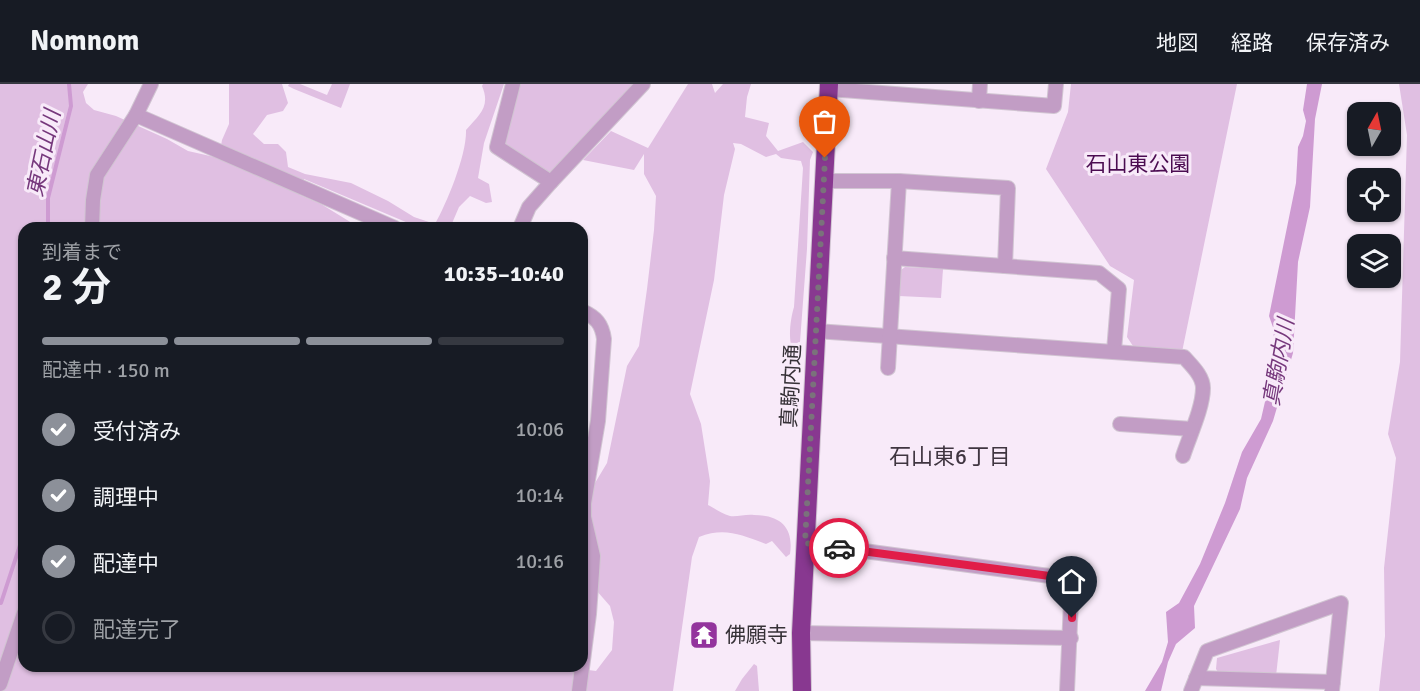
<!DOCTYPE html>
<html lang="ja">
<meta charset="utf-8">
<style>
:root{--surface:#171b24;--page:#20242c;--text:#f1f3f6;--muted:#9ea1a6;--line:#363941;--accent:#8c9099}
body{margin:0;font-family:Signika,"Noto Sans JP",sans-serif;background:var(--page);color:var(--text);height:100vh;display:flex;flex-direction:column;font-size:22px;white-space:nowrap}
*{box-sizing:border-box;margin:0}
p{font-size:20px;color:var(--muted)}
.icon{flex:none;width:33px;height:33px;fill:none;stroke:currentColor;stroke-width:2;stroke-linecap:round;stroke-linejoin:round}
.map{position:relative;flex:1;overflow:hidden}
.sheet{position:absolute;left:18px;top:138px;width:570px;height:450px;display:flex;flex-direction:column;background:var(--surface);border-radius:18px;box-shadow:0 2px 4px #0004}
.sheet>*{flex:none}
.needle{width:39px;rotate:9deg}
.tools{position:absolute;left:1347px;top:18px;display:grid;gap:12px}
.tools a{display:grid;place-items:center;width:54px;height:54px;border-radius:12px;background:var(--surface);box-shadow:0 2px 4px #0004;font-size:30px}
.pin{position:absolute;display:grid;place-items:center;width:51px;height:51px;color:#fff;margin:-62px -26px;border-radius:50% 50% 50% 0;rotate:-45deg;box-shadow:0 0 6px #0007}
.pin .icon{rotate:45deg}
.courier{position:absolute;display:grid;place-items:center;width:60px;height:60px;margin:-30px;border:4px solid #e11d48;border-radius:50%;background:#fff;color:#222;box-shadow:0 2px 8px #0007}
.head em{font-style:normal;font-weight:700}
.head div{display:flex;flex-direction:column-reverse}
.head{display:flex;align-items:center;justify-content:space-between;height:102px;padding:0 24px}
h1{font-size:39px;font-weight:700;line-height:45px}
.bar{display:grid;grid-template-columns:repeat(4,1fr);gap:9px 6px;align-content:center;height:72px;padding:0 24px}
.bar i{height:8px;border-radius:4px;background:var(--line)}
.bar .on{background:var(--accent)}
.bar p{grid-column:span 4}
ol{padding:0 24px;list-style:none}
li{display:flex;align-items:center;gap:18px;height:66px}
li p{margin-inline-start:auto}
li .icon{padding:6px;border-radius:50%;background:var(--accent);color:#fff;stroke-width:4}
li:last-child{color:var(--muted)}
li i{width:33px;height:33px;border:3px solid var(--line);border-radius:50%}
header{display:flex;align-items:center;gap:36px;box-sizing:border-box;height:84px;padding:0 30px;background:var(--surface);border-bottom:2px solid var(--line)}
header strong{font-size:28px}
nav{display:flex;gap:33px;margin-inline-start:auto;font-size:21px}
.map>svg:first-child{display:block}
.green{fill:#e0bfe2}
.water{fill:#ce9bd2}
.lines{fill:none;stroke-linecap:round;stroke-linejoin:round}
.stream{stroke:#ce9bd2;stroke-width:4}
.street-casing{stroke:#d1c5d2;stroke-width:16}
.highway-casing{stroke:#d1c5d2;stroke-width:20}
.street{stroke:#c29dc5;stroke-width:14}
.highway{stroke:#883890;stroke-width:18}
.done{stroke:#7a727b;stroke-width:6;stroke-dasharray:0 10.8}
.route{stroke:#e11d48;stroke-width:8}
.labels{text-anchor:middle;stroke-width:6;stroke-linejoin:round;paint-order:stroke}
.park-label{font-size:21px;fill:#4b0c51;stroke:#f8eaf9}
.street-label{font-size:21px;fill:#363137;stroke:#f8eaf9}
.poi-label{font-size:21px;fill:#363137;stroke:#f8eaf9;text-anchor:start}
.water-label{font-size:22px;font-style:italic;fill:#76387c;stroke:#f8eaf9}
.neighbourhood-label{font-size:22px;fill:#3f3540;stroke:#f8eaf9}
</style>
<header>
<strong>Nomnom</strong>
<nav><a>地図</a><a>経路</a><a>保存済み</a></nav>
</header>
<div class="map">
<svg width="1420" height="607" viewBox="0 0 1420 607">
<rect width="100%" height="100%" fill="#f8eaf9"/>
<g class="green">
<path d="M0,0H88L83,8L86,19L94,26L116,32L167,55L188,67L219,74L222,56L229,40V0H282L288,19L283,27L267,31L253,50L264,60H278L286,68L288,83L305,90L351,99L388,117L414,133L435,140C447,119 467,70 466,46C479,31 491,23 482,2L483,0H504L484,59L478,94L489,100L492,118L486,119L470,112L459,123L450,144H420L304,95L300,111L321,120L360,144H24V582H581V585L596,587L612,566L614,538L610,522L582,490V454L594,448L588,417L592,404L607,379L627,282L639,262L647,205L654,146L656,112L644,90V70L634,86L583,76L611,47L648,64L688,0H712L715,9L723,0H751L747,13L745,33L769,39L766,52L778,67L803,58L813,68L810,76L807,165L799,271L795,270C787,260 790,236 794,223L803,84L801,77L781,74L776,70L766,73L741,60L733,59L735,65L724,111L714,196L690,310L701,340L710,397L708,421C714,424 722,430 730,432C737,433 746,430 754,431C780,431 794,443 790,470L786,473L772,457L766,460C741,451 725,443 699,453L692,473L673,607H0Z"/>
<polygon points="289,0 300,0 327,11 332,0 350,0 341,24 294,5 288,2"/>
<polygon points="519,0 634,0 550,89 507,63 504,58"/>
<polygon points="1071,0 1237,0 1182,268 1133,262 1127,253 1134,196 1110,182 1046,85 1068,28"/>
<polygon points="1399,0 1420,0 1420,607 1379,607 1385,552 1384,484 1396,374 1388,350 1400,278 1407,51"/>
<polygon points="905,183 943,185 941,214 899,212 901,186"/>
<polygon points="1280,556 1276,592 1220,591 1216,585 1217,574"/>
<polygon points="754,580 757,582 759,607 735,607 742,595"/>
</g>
<polygon class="water" points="1307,0 1322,0 1315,35 1310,123 1298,178 1293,269 1273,337 1247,394 1240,425 1194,522 1195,544 1176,560 1168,578 1161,607 1145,607 1162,578 1168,558 1166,528 1179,519 1200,480 1225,419 1242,368 1261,335 1270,296 1274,246 1269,232 1296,99 1298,63 1303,52 1306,37 1303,26"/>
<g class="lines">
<g class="stream">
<polyline points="48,144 48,114 71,22 69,0"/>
<polyline points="1,519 24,449"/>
</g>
<g class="street-casing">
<g id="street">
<polyline points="151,0 136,31 395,144"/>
<polyline points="513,0 497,63 551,98 643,0"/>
<polyline points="829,5 1054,22 1056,0"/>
<polyline points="979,17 980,0"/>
<polyline points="823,97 899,97 1008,104 1005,182"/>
<polyline points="92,144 93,116 97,91 136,31"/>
<polyline points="520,144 529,123 551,98"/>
<polyline points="894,174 1099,189 1119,205 1114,267"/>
<path d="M816,247L1184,273C1192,282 1203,292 1203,304C1203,324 1189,353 1183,372"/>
<polyline points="888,284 899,97"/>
<polyline points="1120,340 1192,345"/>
<polyline points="805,459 1072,495 1067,607"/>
<polyline points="801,549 1071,554"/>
<polyline points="1196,594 1333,598"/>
<polyline points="0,600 24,529"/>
<path d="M579,607L589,530L592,488L593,472L584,433V419L598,337L604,255C602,240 596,233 582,227"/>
<polyline points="1191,607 1207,567 1341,519 1332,607"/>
</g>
</g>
<g class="highway-casing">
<polyline id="highway" points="802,607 801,549 829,0"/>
</g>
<use href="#street" class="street"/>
<use href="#highway" class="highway"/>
</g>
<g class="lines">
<polyline class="done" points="825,74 805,459 839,464"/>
<polyline class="route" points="839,464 1072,495 1072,534"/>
</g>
<defs>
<g id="temple-square" transform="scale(1.5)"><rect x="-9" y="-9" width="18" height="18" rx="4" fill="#93349d" stroke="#f8eaf9"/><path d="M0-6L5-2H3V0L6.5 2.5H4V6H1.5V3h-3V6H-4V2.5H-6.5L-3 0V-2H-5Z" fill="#fff"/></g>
</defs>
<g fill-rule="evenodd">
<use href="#temple-square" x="704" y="551"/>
</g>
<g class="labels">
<g class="park-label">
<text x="1138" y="87">石山東公園</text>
</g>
<g class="street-label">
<text transform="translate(791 302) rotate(-87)" y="7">真駒内通</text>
</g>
<g class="poi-label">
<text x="725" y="558">佛願寺</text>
</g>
<g class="water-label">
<text transform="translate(43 69) rotate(-78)" y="8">東石山川</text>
<text transform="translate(1278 278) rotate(-80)" y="8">真駒内川</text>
</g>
<g class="neighbourhood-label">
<text x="950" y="380">石山東6丁目</text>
</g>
</g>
</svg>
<div class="tools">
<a><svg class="needle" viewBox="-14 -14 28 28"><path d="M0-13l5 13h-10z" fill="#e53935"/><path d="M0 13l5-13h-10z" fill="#9ea1a6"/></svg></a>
<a><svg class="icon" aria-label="locate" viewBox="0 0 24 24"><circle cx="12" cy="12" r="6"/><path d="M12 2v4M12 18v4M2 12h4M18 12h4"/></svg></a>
<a><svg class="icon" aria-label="layers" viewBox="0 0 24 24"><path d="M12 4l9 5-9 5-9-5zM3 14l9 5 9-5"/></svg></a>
</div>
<div class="pin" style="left:825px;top:74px;background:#ea580c"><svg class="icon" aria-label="bag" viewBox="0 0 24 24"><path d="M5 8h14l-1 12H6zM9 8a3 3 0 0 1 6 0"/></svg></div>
<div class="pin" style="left:1072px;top:534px;background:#1f2937"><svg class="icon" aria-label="home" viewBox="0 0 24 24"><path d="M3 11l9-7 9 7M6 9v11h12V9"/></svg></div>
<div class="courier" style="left:839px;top:464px"><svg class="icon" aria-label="car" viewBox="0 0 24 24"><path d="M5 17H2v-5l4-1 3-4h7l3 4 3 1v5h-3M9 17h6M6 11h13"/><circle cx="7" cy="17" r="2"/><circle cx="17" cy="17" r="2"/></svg></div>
<section class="sheet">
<div class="head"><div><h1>2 分</h1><p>到着まで</p></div><em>10:35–10:40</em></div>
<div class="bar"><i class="on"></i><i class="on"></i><i class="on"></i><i></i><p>配達中 · 150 m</p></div>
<ol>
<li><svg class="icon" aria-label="check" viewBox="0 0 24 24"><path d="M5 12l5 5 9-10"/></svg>受付済み<p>10:06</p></li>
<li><svg class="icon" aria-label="check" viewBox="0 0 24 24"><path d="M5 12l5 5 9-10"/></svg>調理中<p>10:14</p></li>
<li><svg class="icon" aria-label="check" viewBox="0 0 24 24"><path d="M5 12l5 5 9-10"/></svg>配達中<p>10:16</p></li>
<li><i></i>配達完了</li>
</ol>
</section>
</div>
